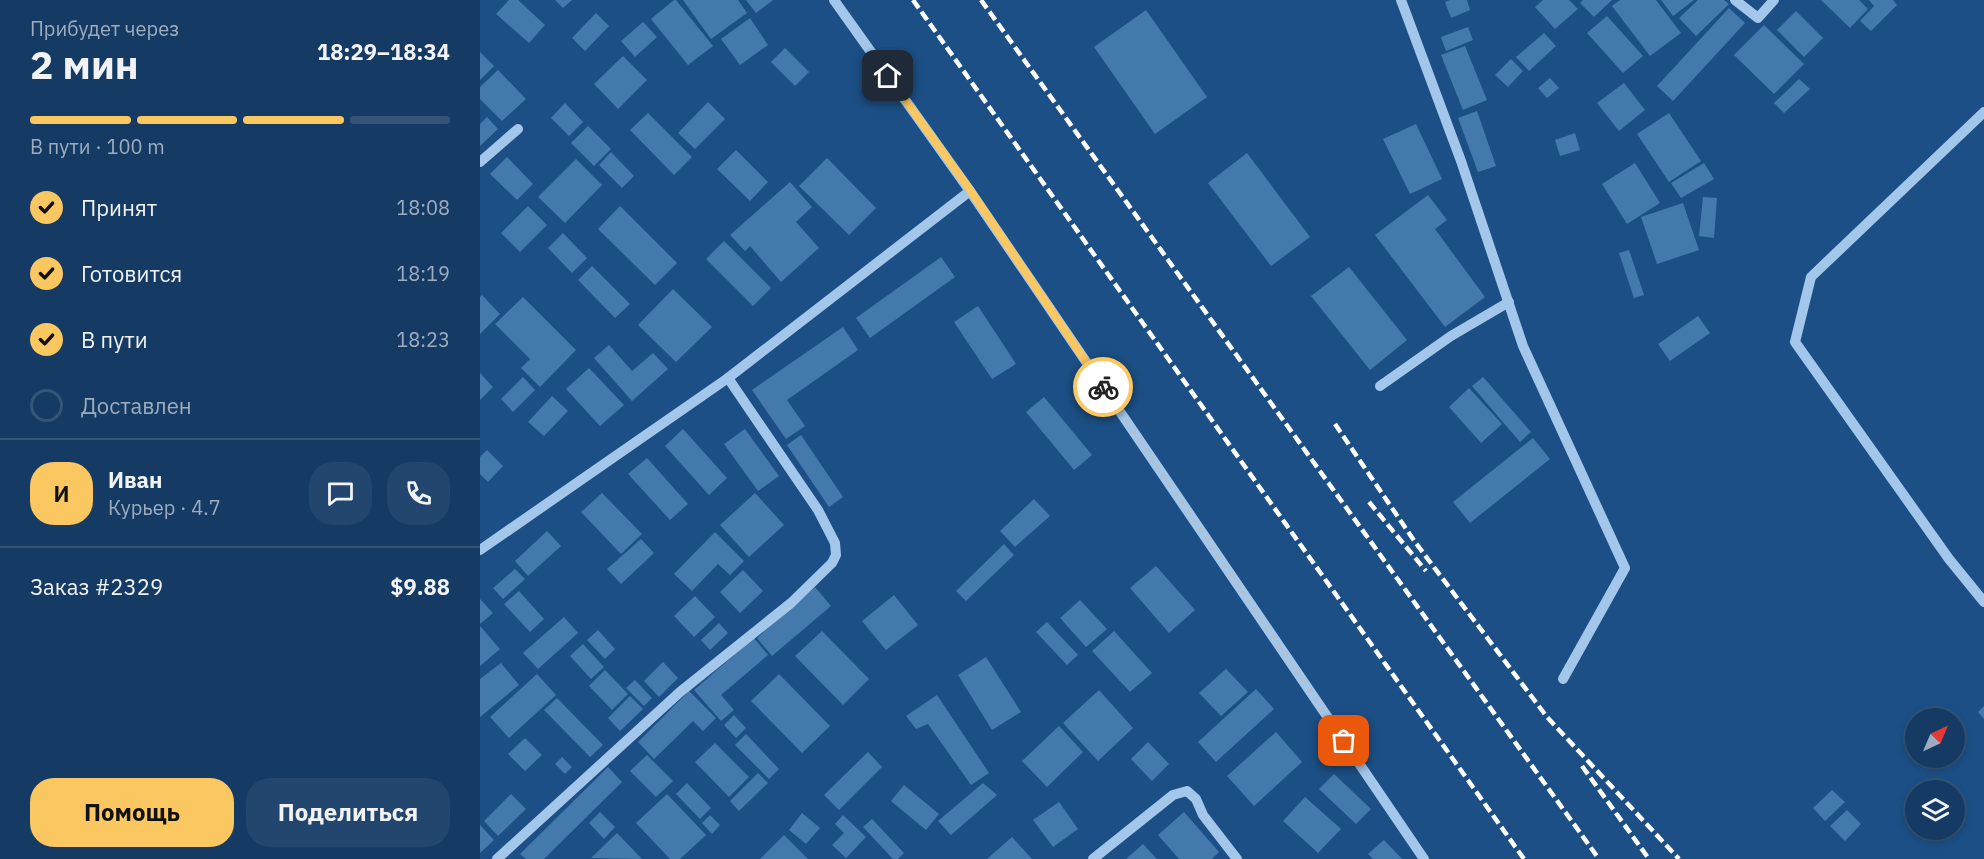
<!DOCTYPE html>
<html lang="ru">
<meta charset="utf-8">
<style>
:root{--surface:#153b64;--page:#22466d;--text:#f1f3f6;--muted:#9dadbf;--line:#345578;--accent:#fbc761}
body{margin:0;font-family:"IBM Plex Sans",sans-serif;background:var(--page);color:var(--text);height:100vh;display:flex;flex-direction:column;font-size:22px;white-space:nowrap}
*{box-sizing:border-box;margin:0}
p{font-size:20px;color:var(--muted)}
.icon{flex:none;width:33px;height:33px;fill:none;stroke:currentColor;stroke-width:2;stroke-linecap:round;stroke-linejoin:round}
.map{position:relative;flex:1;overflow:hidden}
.drawer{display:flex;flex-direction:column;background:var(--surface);width:480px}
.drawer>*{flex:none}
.needle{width:39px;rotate:44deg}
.fabs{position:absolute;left:1425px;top:708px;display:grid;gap:12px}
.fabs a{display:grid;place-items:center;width:60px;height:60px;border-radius:50%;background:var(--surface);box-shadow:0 3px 9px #0003,0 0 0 2px var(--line);font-size:30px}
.pin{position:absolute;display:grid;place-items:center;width:51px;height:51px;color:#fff;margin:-26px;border-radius:12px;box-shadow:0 3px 9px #0006}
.courier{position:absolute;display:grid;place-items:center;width:60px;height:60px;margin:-30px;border:4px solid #fbc761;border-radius:50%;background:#fff;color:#222;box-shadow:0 2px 8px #0007}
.overview em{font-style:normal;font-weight:700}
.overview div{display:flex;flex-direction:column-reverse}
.overview{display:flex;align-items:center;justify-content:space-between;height:102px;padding:0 30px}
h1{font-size:39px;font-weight:700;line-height:45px}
.bar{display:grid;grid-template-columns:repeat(4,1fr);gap:9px 6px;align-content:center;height:72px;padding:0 30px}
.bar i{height:8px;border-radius:4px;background:var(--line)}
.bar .on{background:var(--accent)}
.bar p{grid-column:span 4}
.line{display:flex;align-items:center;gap:15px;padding:0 30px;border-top:2px solid var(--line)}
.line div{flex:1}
.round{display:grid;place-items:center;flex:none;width:63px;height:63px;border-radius:24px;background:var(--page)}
ol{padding:0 30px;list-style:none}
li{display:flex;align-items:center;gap:18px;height:66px}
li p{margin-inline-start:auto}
li .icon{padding:6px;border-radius:50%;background:var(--accent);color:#111;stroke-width:4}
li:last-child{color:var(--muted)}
li i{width:33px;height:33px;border:3px solid var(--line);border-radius:50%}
.button{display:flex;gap:12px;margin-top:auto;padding:12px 30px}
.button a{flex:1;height:69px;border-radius:24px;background:var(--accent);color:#111;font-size:24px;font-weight:700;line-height:69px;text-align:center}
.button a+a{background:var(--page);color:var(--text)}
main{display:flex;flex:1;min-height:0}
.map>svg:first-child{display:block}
.building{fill:#4479ae}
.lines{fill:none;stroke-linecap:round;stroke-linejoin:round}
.minor{stroke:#a3c7eb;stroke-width:10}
.rail{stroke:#fff;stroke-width:4.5;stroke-dasharray:10 4.5;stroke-linecap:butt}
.done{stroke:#b0c1d4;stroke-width:6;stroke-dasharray:0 10.8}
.route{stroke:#fbc761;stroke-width:8}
</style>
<main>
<section class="drawer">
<div class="overview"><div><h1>2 мин</h1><p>Прибудет через</p></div><em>18:29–18:34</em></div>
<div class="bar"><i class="on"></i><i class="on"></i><i class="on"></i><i></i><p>В пути · 100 m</p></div>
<ol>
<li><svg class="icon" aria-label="check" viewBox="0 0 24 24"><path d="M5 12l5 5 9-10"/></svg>Принят<p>18:08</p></li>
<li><svg class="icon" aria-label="check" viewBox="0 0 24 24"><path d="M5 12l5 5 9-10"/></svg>Готовится<p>18:19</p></li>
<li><svg class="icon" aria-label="check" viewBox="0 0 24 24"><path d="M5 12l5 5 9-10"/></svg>В пути<p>18:23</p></li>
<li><i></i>Доставлен</li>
</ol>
<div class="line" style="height:108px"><b class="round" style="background:var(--accent);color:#111">И</b><div><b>Иван</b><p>Курьер · 4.7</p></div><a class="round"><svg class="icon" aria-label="chat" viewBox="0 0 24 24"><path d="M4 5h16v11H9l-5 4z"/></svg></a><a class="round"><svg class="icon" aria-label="phone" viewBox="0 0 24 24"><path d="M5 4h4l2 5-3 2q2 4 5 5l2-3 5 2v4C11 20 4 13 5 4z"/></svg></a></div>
<div class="line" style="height:78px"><div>Заказ #2329</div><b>$9.88</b></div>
<div class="button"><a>Помощь</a><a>Поделиться</a></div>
</section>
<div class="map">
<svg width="1504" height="859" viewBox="0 0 1504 859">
<rect width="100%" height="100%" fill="#1c4f85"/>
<g class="building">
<polygon points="29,0 38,0 65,25 49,43 16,14"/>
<polygon points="75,0 92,0 83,8"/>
<polygon points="194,0 196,0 233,46 208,65 171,19"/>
<polygon points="203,0 258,0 267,13 231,39"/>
<polygon points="266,0 293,0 276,13"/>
<polygon points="970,0 987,0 990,10 971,18 965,2"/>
<polygon points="1063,0 1089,0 1098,9 1075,29 1055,7"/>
<polygon points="1103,0 1132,0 1114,17 1100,3"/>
<polygon points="1140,0 1176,0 1201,33 1170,56 1132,6"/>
<polygon points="1181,0 1214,0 1193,16"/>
<polygon points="1218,0 1244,0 1249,4 1216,36 1199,18"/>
<polygon points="1341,0 1379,0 1388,9 1370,28"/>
<polygon points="1389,0 1413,0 1417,5 1391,31 1380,21 1394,6"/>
<polygon points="1249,8 1265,23 1193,101 1177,86"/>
<polygon points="666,10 727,97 675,134 614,47"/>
<polygon points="1316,11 1343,38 1324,57 1297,30"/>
<polygon points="116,13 129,26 105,51 92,38"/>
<polygon points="1127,16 1163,56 1143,73 1107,33"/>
<polygon points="270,18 288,45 260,65 241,39"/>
<polygon points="163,22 177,37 155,57 141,41"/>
<polygon points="1284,25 1324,64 1294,94 1254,55"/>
<polygon points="988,27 993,40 966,51 961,37"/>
<polygon points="1064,33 1076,46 1049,71 1036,57"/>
<polygon points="985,46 1007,100 983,110 961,55"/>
<polygon points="305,48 329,72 315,86 291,62"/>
<polygon points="0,52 14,66 0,80"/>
<polygon points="143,56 167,80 138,109 114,84"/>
<polygon points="1031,59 1043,71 1028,87 1015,75"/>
<polygon points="18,70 46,99 22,121 0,99 0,87"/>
<polygon points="1070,78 1079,88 1067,98 1058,88"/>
<polygon points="1319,79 1330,89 1304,113 1294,103"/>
<polygon points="1144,83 1165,110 1139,131 1117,103"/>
<polygon points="228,102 245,119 215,149 198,133"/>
<polygon points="85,103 103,122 89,136 71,118"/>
<polygon points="997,111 1016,166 998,172 978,118"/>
<polygon points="168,113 212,157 194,175 150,130"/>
<polygon points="1189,113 1221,161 1189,182 1157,134"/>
<polygon points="7,117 18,129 0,146 0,124"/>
<polygon points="936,124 962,179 930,194 903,139"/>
<polygon points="108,126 131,149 114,166 91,143"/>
<polygon points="1095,133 1100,150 1080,156 1075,140"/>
<polygon points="256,150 288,182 270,201 237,169"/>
<polygon points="131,152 154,176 142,188 119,165"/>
<polygon points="767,153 830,237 791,266 728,183"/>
<polygon points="27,157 53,184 37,200 10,174"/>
<polygon points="347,158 396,208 369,235 319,186"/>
<polygon points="96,159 122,185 85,223 58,197"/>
<polygon points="1155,163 1180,203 1147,224 1122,184"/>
<polygon points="1224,163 1234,179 1201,198 1191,183"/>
<polygon points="310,182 332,207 316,222 339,248 301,282 270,246 265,251 250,235"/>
<polygon points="948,195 967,220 955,229 1005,297 965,327 895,235"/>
<polygon points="1223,197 1237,198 1234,238 1219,236"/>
<polygon points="1203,203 1219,250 1177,264 1161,217"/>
<polygon points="48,206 67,225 40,252 21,233"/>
<polygon points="140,206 197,263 175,285 118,229"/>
<polygon points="83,233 107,258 92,273 68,248"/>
<polygon points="244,241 291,288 273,306 226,259"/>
<polygon points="1149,250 1164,295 1154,298 1139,253"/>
<polygon points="461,257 475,277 390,338 376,318"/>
<polygon points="112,266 150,304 135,318 98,280"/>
<polygon points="869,267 927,340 890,370 831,296"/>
<polygon points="193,289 232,327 196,362 158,325"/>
<polygon points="2,295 20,314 0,334 0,297"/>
<polygon points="43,297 96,350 60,387 41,368 50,359 15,324"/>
<polygon points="498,306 536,364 512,379 474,322"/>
<polygon points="1218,316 1230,333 1190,361 1178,344"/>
<polygon points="363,327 378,350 307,400 325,426 306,439 272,390"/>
<polygon points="129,345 152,371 173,353 188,369 152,401 114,358"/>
<polygon points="109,368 144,405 120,426 86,389"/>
<polygon points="0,373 13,387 0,400"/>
<polygon points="43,377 55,390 33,412 21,399"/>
<polygon points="1003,377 1051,432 1040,442 992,386"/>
<polygon points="989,388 1022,424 1001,443 969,407"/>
<polygon points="72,396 88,411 64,436 48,422"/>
<polygon points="564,397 612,455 594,470 546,412"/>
<polygon points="203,429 247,478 229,495 185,446"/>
<polygon points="265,429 299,476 278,491 244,444"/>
<polygon points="321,435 363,497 349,507 307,445"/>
<polygon points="1053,438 1070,459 990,523 973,502"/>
<polygon points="7,450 23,466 8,482 0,474 0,457"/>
<polygon points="167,458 208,504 190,520 148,474"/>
<polygon points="122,493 162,534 141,554 101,512"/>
<polygon points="275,493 304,525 269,557 240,525"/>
<polygon points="554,499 570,516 535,547 520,531"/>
<polygon points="67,531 81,546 48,576 35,561"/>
<polygon points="235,532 264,561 250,575 238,564 212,591 194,574"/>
<polygon points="161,539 174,553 141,584 127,569"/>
<polygon points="524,544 534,555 486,601 476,591"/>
<polygon points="676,566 715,610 689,633 650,588"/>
<polygon points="35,569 45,579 23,599 13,588"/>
<polygon points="263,570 283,591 260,613 240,592"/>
<polygon points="335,587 351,606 292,656 277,638"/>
<polygon points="39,591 64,619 50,632 24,604"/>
<polygon points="414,595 438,625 406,650 382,621"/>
<polygon points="215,596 235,617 214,637 194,616"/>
<polygon points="0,599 13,613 0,624"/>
<polygon points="600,600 627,629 606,647 580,618"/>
<polygon points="84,617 98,633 58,669 43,653"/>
<polygon points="567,622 598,655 587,665 556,632"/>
<polygon points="239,623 248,633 230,650 221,640"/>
<polygon points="0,626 20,649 0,666"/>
<polygon points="118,630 135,649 125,659 107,640"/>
<polygon points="342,631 389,679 363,705 315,656"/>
<polygon points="634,631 672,673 650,692 612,651"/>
<polygon points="274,638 288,655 241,695 254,710 241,721 214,690"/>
<polygon points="103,644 124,667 111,679 90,656"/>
<polygon points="506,657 541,712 512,730 478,675"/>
<polygon points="183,662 198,678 179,697 164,681"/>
<polygon points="21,663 39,685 0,717 0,679"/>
<polygon points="746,669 768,692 741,716 719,693"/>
<polygon points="125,670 148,694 132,710 109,686"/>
<polygon points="57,674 76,695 29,738 10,717"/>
<polygon points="299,674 350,726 322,753 271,701"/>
<polygon points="155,680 172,698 164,706 146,688"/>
<polygon points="776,689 794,709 736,762 718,742"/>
<polygon points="619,690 653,728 618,761 583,723"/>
<polygon points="209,691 236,718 223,731 213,721 174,759 158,742"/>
<polygon points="457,695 509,773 491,785 448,724 436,729 426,716"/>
<polygon points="150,696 163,709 140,731 128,718"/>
<polygon points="77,698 123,745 110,757 64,710"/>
<polygon points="1504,706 1504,719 1498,712"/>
<polygon points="254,715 266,728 256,738 244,725"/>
<polygon points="579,726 603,752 567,787 542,761"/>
<polygon points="796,732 822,762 774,806 747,776"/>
<polygon points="266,734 299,769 289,779 255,745"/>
<polygon points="45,738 62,755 45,771 28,754"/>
<polygon points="668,742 689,764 672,781 651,759"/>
<polygon points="235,743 269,777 249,797 215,762"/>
<polygon points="388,752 402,767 359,810 344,795"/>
<polygon points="167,755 193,781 176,797 150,771"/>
<polygon points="82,757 92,767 85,774 75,764"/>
<polygon points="128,767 142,782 64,859 46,859 40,854"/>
<polygon points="278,773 288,783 259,811 250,801"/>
<polygon points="854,774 891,809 876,824 839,789"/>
<polygon points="207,783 231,808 220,819 196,794"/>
<polygon points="503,783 517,795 471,835 458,821"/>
<polygon points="424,785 459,814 446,830 411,801"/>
<polygon points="1352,790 1365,802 1345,821 1333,808"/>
<polygon points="31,794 46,809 18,836 4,821"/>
<polygon points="187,794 226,835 200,859 190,859 156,823"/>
<polygon points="825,797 861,829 838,853 803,821"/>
<polygon points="579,802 598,829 573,847 553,820"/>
<polygon points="1367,810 1381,824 1365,841 1350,826"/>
<polygon points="120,812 135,827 124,839 109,823"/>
<polygon points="704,812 739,852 732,859 699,859 678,835"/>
<polygon points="322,813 340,828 326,844 309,830"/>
<polygon points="230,815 240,825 232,834 222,823"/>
<polygon points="363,815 386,837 366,858 352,845 364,833 355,824"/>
<polygon points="392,819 424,853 418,859 413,859 383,827"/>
<polygon points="0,825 14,840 0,853"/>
<polygon points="137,833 162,859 111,858"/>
<polygon points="304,835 328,859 280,859"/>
<polygon points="532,837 552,859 507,859"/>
<polygon points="904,840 922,859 893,859 888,854"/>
<polygon points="663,844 677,859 646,859"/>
</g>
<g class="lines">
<g class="minor">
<polyline points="354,0 490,191 944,859"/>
<polyline points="921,0 981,161 1043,346 1145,568 1083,679"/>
<polyline points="1255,0 1278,18 1294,0"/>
<polyline points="1504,112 1331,277 1315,342 1469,559 1504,602"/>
<polyline points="0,162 38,129"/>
<polyline points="900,386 971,336 1029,302"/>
<polyline points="0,550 248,378 490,191"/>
<polyline points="17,859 200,692 311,603 352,563 356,555 355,543 338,510 248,378"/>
<polyline points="613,859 693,795 707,791 716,799 723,815 757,859"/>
</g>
<g class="rail">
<polyline points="433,0 1044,859"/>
<polyline points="501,0 1119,859"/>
<polyline points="855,424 935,542 1067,717 1199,859"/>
<polyline points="889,502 946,571"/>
<polyline points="1102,766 1169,859"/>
</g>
</g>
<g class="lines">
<polyline class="done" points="623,387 864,741"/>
<polyline class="route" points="408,76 490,190 623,387"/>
</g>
</svg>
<div class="fabs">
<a><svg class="needle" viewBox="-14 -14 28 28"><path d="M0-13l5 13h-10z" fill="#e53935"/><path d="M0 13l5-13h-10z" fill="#9dadbf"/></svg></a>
<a><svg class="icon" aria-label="layers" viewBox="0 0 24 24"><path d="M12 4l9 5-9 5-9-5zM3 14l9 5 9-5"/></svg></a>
</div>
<div class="pin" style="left:864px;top:741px;background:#ea580c"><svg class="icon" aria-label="bag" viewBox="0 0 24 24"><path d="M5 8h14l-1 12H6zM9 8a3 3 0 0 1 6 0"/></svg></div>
<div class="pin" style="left:408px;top:76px;background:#1f2937"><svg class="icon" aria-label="home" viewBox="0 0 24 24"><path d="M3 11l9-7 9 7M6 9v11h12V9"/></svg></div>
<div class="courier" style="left:623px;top:387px"><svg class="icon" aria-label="bike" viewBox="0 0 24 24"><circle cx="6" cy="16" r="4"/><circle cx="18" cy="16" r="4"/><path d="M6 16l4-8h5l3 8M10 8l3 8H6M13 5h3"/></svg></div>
</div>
</main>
